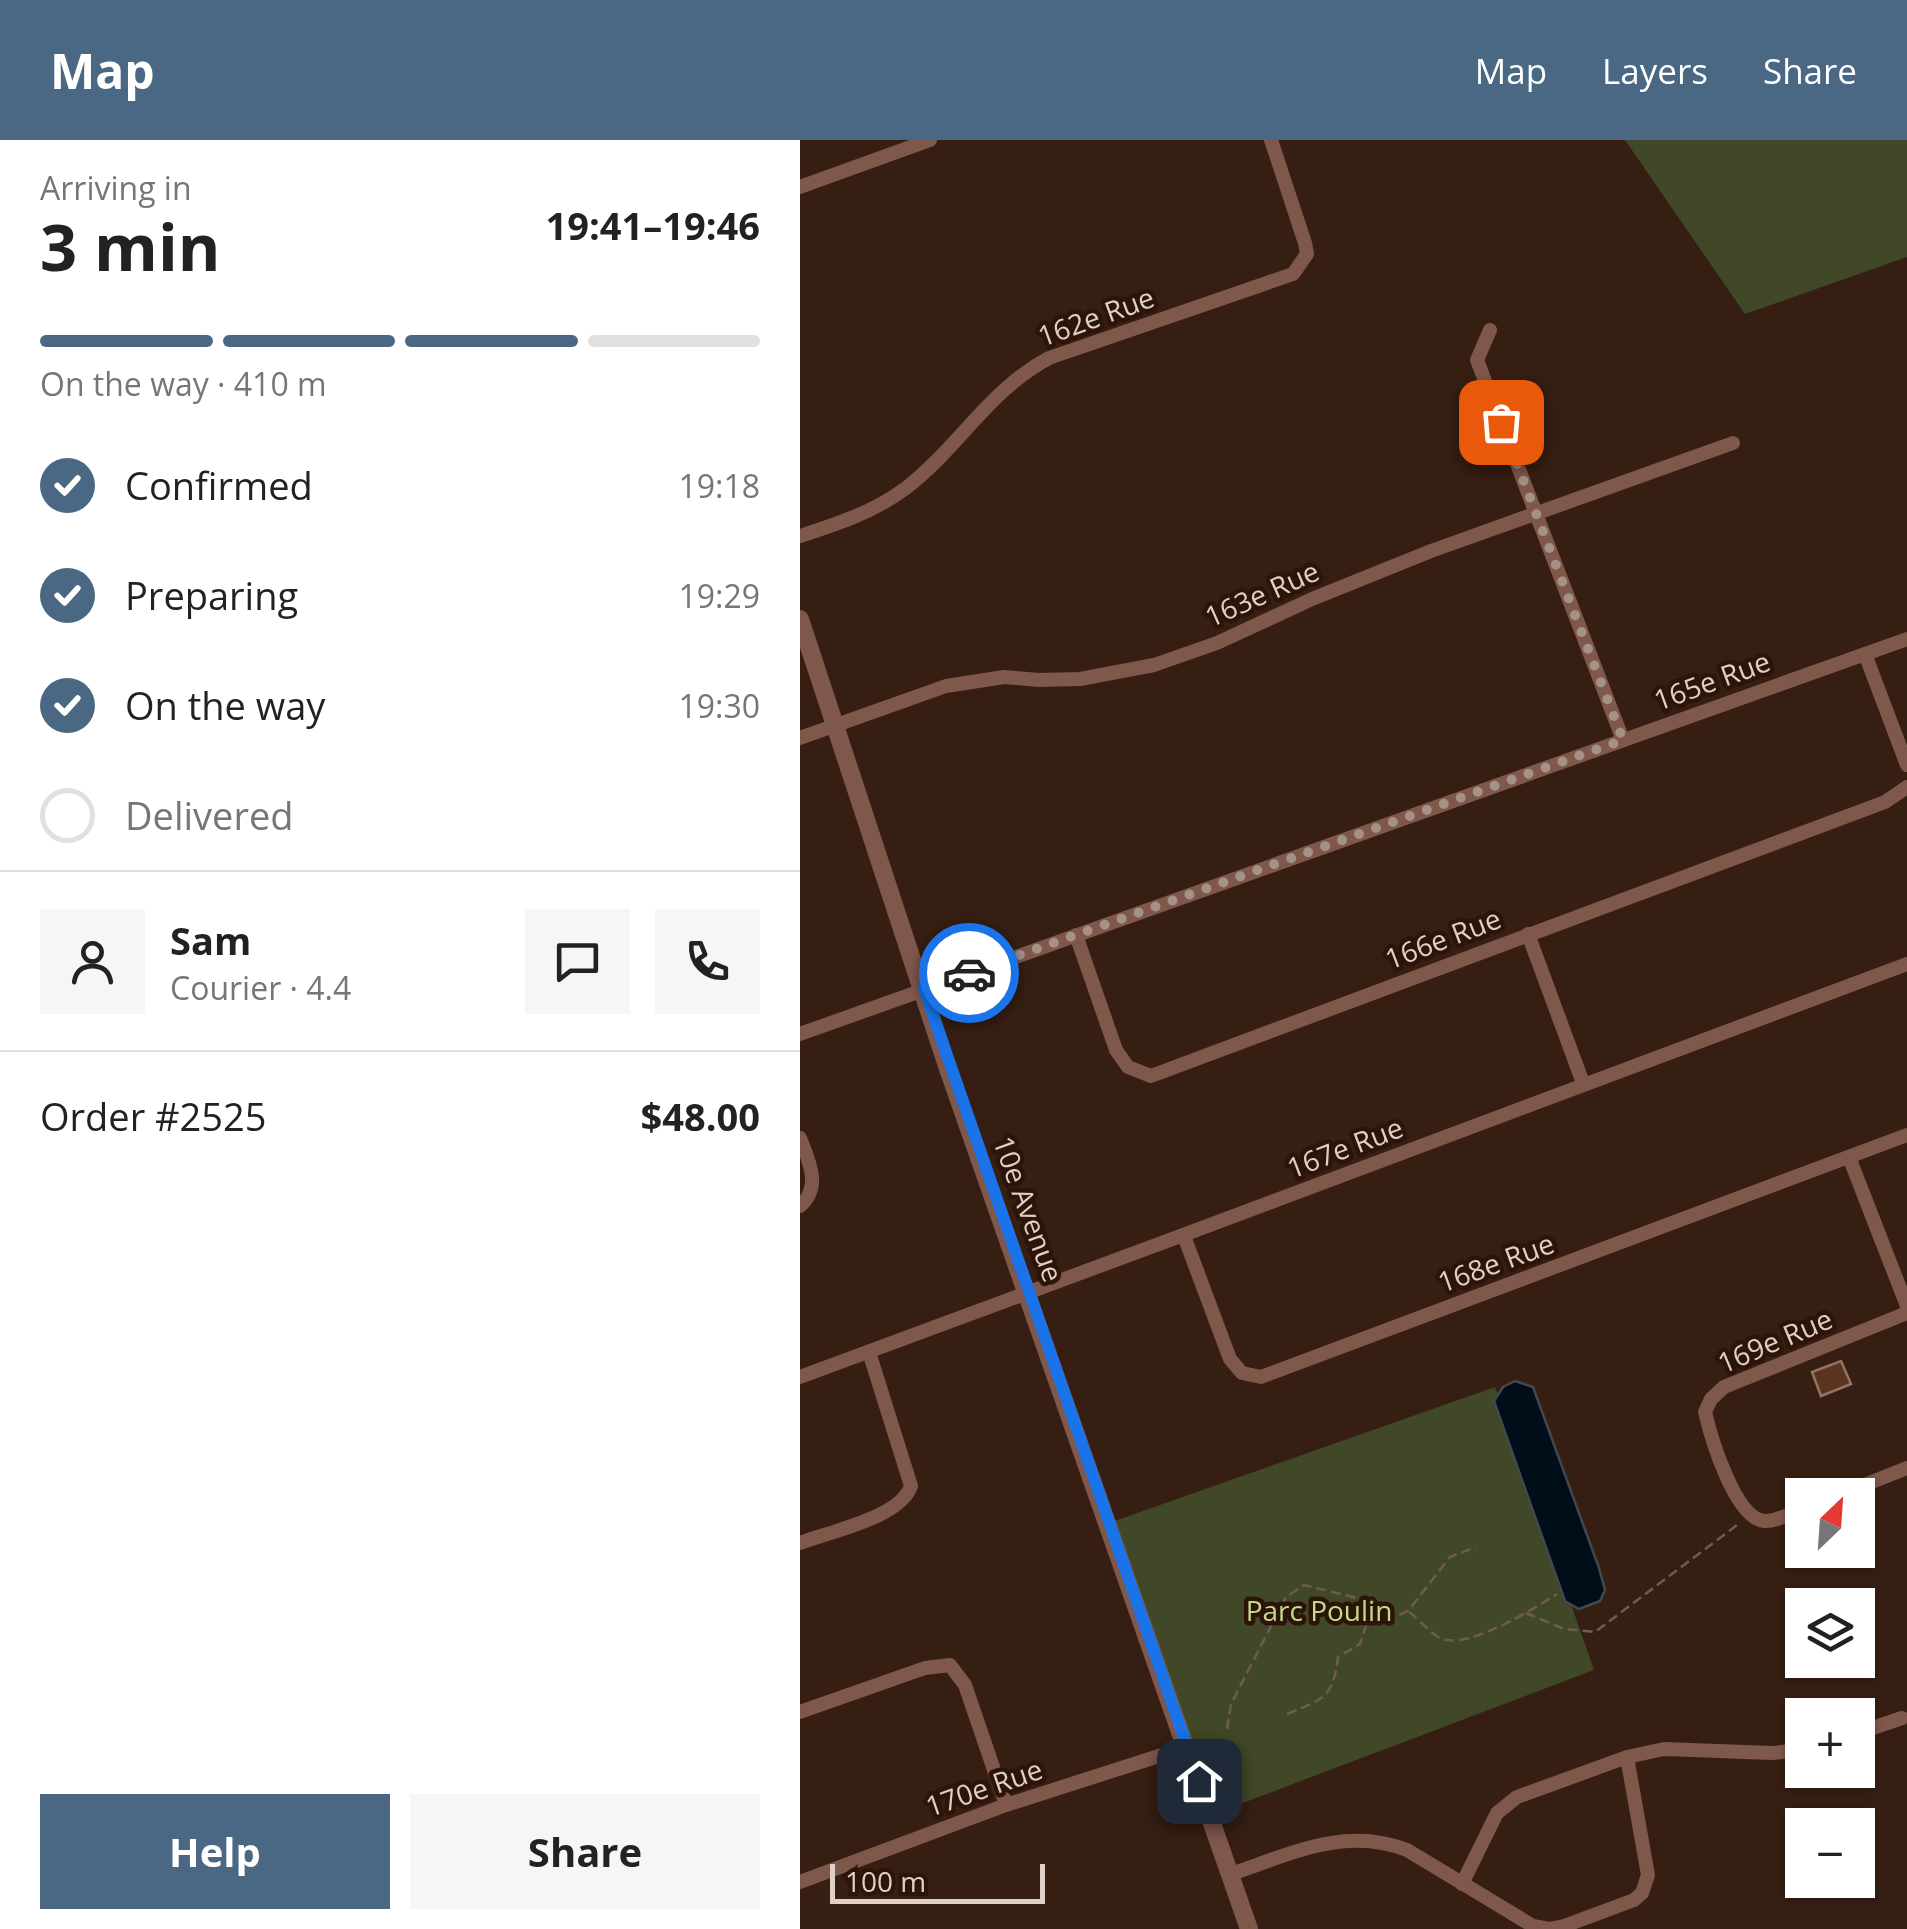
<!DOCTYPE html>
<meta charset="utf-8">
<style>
:root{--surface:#fff;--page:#f6f6f6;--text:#222;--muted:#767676;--line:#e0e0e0;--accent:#4a6883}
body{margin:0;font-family:"Open Sans",sans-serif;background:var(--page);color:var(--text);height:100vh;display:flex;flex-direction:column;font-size:38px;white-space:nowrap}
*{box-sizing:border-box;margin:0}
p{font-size:32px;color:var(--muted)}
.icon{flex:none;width:55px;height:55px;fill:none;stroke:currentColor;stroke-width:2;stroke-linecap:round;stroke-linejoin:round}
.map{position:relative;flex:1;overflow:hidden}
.side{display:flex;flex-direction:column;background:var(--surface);width:800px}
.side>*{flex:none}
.needle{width:65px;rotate:25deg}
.fabs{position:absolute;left:985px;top:1338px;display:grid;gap:20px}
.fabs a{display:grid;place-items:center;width:90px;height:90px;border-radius:0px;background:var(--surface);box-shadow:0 2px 8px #0004;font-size:50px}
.scale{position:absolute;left:30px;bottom:25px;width:215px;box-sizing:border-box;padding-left:10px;border:5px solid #dfcfc7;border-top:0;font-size:28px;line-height:35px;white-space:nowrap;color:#dfcfc7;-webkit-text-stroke:8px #2c1508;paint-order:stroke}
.pin{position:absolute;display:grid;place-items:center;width:85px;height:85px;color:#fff;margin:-42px;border-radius:20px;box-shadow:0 5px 15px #0006}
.courier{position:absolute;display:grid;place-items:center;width:100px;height:100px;margin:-50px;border:8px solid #1a73e8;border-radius:50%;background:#fff;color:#222;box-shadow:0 2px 12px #0007}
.headline em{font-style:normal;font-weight:700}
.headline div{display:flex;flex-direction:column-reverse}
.headline{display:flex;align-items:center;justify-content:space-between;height:170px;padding:0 40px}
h1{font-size:65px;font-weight:700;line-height:75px}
.bar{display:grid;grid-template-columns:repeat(4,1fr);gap:15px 10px;align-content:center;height:120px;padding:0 40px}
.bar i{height:12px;border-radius:8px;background:var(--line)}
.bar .on{background:var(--accent)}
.bar p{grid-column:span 4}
.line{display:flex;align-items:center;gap:25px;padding:0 40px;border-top:2px solid var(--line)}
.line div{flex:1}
.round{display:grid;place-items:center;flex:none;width:105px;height:105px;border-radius:0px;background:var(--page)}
ol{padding:0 40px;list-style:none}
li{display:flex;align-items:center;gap:30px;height:110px}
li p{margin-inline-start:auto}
li .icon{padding:10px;border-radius:50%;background:var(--accent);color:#fff;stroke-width:4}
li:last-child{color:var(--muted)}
li i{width:55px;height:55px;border:5px solid var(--line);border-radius:50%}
.action{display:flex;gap:20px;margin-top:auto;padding:20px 40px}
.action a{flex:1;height:115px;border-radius:0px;background:var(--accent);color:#fff;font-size:40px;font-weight:700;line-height:115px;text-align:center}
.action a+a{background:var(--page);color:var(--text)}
header{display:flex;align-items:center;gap:60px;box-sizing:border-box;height:140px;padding:0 50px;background:var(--accent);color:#fff}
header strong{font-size:48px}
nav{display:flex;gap:55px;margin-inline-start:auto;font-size:35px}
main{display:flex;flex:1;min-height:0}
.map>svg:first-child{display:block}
.green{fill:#404827}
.water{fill:#000e1a;stroke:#43484e;stroke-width:2.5}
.building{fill:#5c331d;stroke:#927466;stroke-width:2.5}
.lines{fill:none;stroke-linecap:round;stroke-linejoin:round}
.path{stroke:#705b50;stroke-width:2.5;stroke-dasharray:10 5;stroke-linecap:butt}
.minor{stroke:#80574b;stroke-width:14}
.tertiary{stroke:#80574b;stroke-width:18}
.done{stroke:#a49188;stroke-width:10;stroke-dasharray:0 18}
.route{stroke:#1a73e8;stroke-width:12}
.labels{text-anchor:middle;stroke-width:9;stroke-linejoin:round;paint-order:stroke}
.street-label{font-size:28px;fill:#dfcfc7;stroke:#2c1508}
.park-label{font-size:28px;fill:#c4d88e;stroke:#2c1508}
</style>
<header>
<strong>Map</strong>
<nav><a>Map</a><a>Layers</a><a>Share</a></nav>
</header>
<main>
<section class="side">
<div class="headline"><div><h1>3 min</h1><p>Arriving in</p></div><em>19:41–19:46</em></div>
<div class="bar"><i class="on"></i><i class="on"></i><i class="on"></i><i></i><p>On the way · 410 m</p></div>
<ol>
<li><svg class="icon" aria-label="check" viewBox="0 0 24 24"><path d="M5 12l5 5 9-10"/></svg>Confirmed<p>19:18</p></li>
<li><svg class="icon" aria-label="check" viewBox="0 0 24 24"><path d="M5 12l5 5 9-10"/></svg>Preparing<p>19:29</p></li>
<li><svg class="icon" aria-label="check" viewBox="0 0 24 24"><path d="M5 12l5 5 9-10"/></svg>On the way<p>19:30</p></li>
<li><i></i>Delivered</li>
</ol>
<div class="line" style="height:180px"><a class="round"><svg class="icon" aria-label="person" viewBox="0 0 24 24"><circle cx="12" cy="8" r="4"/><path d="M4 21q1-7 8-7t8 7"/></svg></a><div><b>Sam</b><p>Courier · 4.4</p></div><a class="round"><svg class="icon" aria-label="chat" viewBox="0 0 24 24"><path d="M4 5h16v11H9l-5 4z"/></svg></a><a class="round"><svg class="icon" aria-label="phone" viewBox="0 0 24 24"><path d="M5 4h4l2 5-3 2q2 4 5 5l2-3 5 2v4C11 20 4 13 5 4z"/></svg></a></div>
<div class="line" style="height:130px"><div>Order #2525</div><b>$48.00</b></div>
<div class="action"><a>Help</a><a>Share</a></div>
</section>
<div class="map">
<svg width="1107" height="1789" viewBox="0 0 1107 1789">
<rect width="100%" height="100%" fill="#361e12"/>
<g class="green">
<polygon points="825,0 1107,0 1107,117 945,174"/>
<polygon points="695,1247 794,1530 411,1675 309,1383"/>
</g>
<polygon class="water" points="715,1241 733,1247 799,1428 805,1450 800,1461 779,1469 765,1461 694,1261 703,1247"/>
<polygon class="building" points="1041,1221 1051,1244 1021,1256 1012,1232"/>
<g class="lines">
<g class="path">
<path d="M609,1472C619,1479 629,1492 640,1498C667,1511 733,1469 757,1454"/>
<polyline points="726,1473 764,1489 795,1492 941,1382"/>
<path d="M487,1574C524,1559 533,1558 538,1517L560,1504L570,1473"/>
<polyline points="427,1589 431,1564 486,1457 504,1445 553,1457 571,1471 579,1469 599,1475 608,1471 650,1417 676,1407"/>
</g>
<g class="minor">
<polyline points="0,47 130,0"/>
<polyline points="690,190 677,220 823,600"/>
<path d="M0,396C37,384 74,372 106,348C158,308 190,249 249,218L493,134L507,114L505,103L471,0"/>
<polyline points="1065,514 1107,625"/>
<polyline points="0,598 146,546 204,537 239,540 280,539 354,525 417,503 512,459 631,411 933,303"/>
<polyline points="728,794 783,943"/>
<polyline points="276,795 316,910 328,927 351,936 1085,662 1107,647"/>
<polyline points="0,894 1107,499"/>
<path d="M0,998C9,1021 22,1047 0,1066"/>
<polyline points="1049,1017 1107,1166"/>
<polyline points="384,1096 430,1219 442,1233 461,1237 1107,995"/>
<path d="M0,1237C370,1102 737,960 1107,824"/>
<polyline points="1039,1355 1107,1328"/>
<path d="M1002,1369C991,1373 976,1382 964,1381C935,1378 911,1298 905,1272L911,1259L924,1247L1107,1173"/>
<path d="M0,1403C31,1391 100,1378 111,1346L69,1212"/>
<polyline points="0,1572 125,1528 150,1525 165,1545 206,1665"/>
<polyline points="1058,1593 1102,1578"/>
<path d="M431,1734C491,1714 544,1686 607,1710L733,1786L749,1789L764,1786L834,1760L842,1753L848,1735L827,1617"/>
<polyline points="0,1742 206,1665 387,1607"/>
<polyline points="662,1744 697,1673 717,1657 827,1617 864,1609 972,1613 1002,1610"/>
</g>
<polyline class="tertiary" points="0,479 148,929 449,1789"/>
</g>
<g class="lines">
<polyline class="done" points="169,833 823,600 701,282"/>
<polyline class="route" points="169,833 124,849 399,1641"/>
</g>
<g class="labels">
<g class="street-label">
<text transform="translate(296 177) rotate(-20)" y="10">162e Rue</text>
<text transform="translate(462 454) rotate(-24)" y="10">163e Rue</text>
<text transform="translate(912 541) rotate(-20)" y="10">165e Rue</text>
<text transform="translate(643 799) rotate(-21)" y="10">166e Rue</text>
<text transform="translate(545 1008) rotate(-21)" y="10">167e Rue</text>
<text transform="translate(228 1069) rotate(70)" y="10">10e Avenue</text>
<text transform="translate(696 1123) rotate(-20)" y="10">168e Rue</text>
<text transform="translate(975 1201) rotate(-23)" y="10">169e Rue</text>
<text transform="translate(184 1648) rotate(-19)" y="10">170e Rue</text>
</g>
<g class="park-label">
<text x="519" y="1481">Parc Poulin</text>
</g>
</g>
</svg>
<div class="fabs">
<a><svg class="needle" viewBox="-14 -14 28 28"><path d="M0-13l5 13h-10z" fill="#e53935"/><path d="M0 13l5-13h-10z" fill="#767676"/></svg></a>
<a><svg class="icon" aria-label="layers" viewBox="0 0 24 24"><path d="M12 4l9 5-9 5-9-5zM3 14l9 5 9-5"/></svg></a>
<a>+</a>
<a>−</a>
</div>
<div class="scale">100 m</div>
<div class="pin" style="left:701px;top:282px;background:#ea580c"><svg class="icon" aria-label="bag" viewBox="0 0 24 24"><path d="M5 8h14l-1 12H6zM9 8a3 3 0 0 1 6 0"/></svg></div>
<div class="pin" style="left:399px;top:1641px;background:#1f2937"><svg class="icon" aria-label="home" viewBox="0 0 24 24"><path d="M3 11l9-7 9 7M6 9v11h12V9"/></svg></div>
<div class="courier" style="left:169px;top:833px"><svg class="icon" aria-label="car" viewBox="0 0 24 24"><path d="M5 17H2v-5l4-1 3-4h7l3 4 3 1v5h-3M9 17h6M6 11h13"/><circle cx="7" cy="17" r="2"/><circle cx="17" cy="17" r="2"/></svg></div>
</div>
</main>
